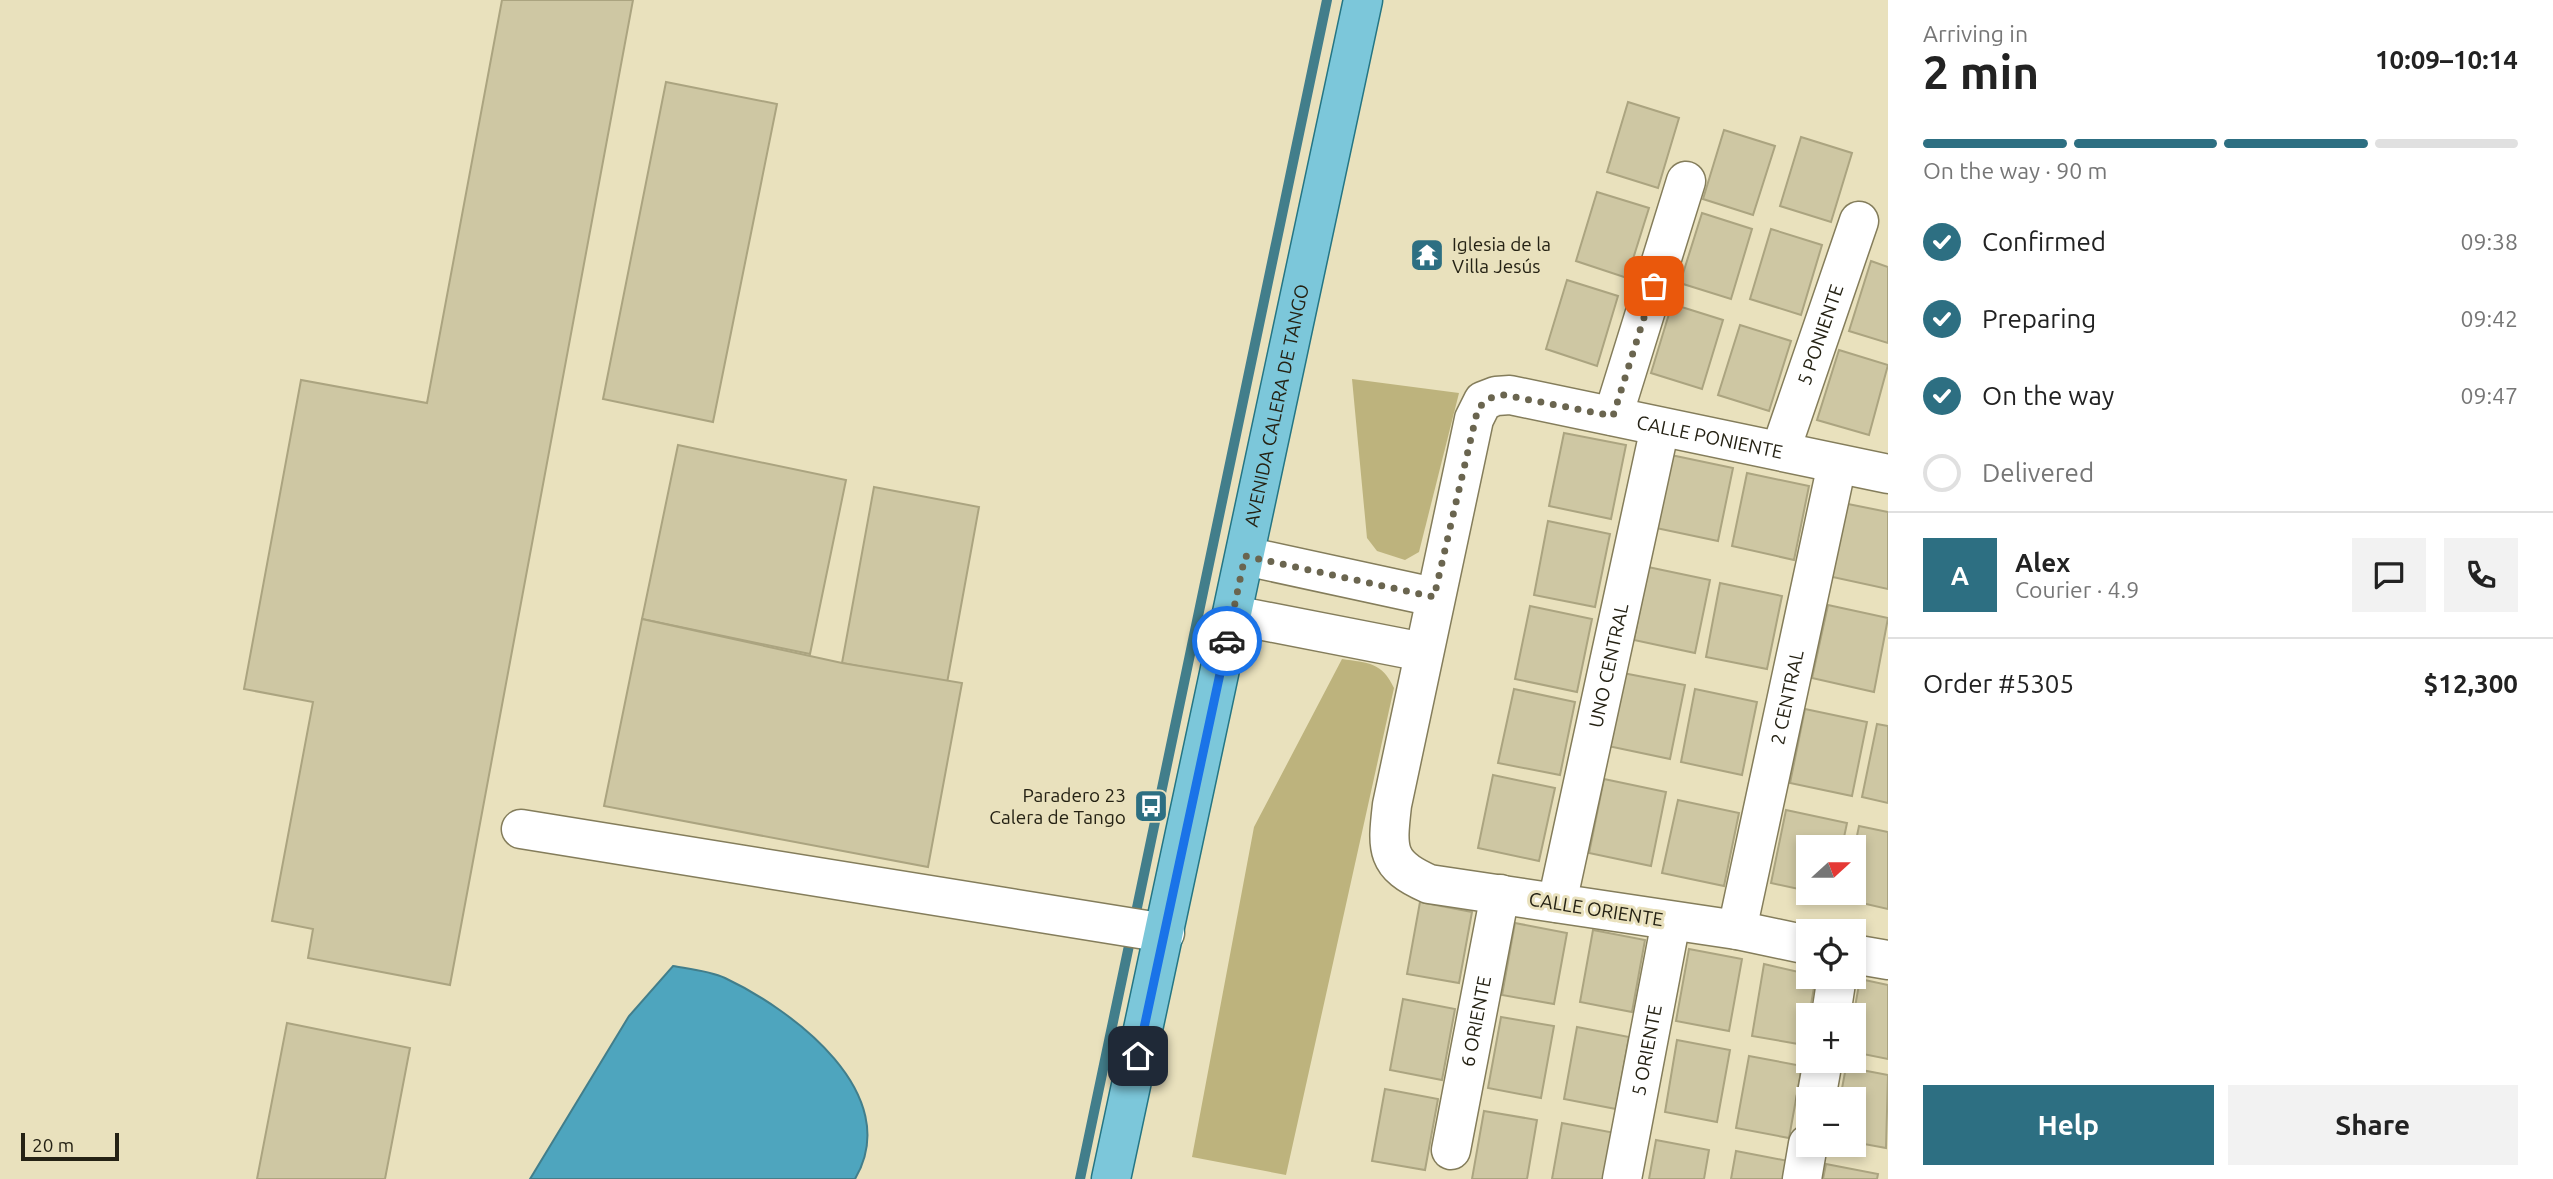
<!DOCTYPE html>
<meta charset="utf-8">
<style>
:root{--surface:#fff;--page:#f2f2f2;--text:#222;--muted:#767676;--line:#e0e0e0;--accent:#2d6f82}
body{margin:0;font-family:Ubuntu,sans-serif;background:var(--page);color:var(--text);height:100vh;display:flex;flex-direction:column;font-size:26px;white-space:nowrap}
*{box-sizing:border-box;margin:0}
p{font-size:23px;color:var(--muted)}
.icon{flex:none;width:38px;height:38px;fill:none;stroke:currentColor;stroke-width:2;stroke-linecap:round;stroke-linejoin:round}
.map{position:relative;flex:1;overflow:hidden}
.details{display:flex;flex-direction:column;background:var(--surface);width:665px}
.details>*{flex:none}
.needle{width:46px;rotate:69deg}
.buttons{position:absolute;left:1796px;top:835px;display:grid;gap:14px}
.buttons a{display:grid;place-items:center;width:70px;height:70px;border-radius:0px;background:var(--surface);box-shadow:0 4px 10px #0003;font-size:35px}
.scale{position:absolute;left:21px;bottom:18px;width:98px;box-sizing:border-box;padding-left:7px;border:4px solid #252214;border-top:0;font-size:19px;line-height:24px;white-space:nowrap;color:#252214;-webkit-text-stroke:5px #e9e1bd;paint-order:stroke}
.pin{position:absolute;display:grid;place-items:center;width:60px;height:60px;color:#fff;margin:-30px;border-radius:14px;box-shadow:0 4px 10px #0006}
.courier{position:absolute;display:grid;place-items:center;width:70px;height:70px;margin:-35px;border:5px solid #1a73e8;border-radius:50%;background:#fff;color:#222;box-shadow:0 2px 9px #0007}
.head em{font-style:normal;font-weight:700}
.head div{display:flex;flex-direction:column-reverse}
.head{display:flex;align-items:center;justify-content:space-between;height:119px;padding:0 35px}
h1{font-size:46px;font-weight:700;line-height:52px}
.bar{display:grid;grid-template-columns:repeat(4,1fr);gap:10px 7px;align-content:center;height:84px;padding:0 35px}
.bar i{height:9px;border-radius:5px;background:var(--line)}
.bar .selected{background:var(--accent)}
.bar p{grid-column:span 4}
.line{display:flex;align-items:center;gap:18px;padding:0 35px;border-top:2px solid var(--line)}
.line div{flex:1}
.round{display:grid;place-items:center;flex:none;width:74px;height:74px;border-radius:0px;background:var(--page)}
ol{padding:0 35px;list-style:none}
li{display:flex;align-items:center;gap:21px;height:77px}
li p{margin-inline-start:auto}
li .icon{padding:7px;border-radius:50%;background:var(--accent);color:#fff;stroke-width:4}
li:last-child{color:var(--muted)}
li i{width:38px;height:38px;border:4px solid var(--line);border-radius:50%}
.action{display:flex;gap:14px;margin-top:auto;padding:14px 35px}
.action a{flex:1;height:80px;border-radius:0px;background:var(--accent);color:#fff;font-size:28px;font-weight:700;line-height:80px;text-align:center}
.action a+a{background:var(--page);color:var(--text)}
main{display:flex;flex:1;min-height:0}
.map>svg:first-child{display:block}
.green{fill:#bdb37d}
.water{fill:#4ea5be;stroke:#427e8b;stroke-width:2}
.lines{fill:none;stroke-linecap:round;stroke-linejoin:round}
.stream{stroke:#427e8b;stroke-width:10}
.building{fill:#cec7a3;stroke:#aba480;stroke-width:2}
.minor-casing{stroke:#847d5b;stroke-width:41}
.major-casing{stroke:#247584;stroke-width:41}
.minor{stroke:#fff;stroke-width:38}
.major{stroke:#7cc7da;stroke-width:38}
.done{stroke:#6a654f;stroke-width:7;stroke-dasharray:0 12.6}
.route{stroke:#1a73e8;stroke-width:9}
.labels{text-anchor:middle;stroke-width:6;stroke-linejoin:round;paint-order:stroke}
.poi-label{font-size:19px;fill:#252214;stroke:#e9e1bd;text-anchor:start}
.street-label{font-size:19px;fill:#252214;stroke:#e9e1bd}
</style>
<main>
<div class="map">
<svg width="1888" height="1179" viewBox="0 0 1888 1179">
<rect width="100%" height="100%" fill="#e9e1bd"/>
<g class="green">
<polygon points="1352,379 1459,393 1419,552 1405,560 1377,551 1367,538"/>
<path d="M1342,659C1368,663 1382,662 1394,688L1286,1175L1192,1157L1254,827Z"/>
</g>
<path class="water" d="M673,966C690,969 710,971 725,978C793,1010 905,1094 855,1179H530L629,1016Z"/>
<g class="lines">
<g class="stream">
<polyline points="1134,922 1327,0"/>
<polyline points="1080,1179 1131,936"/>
</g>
</g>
<g class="building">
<polygon points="502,0 633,0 450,985 308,958 313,929 272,921 313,702 244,689 301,380 427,403"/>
<polygon points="666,82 777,104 713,422 603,399"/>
<polygon points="1628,102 1679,118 1658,188 1607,172"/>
<polygon points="1724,130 1775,146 1753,215 1703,199"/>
<polygon points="1801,137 1852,153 1831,222 1780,206"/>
<polygon points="1597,192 1649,208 1627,278 1576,261"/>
<polygon points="1702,213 1752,229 1731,299 1680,283"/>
<polygon points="1771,229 1822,245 1801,315 1750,299"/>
<polygon points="1871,261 1888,267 1888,343 1849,331"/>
<polygon points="1567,280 1618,296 1597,366 1546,349"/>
<polygon points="1672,304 1723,320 1702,389 1651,373"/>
<polygon points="1740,325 1791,341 1769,411 1718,395"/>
<polygon points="1839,350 1888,365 1869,435 1817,420"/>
<polygon points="1564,433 1626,445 1611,519 1549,506"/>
<polygon points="678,445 846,480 810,654 642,619"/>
<polygon points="1671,455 1733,468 1718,541 1656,528"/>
<polygon points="1747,473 1809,486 1794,560 1732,546"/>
<polygon points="874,487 979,507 947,683 842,663"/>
<polygon points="1843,503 1888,512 1888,589 1828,576"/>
<polygon points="1548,521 1610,534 1595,607 1534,595"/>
<polygon points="1648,567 1710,580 1695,653 1634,640"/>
<polygon points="1720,583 1782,596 1767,669 1706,657"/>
<polygon points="1828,605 1888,618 1874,692 1812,678"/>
<polygon points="1530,606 1592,619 1577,692 1515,679"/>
<polygon points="642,619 842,663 962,683 928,867 604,806"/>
<polygon points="1623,673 1685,685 1670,759 1608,746"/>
<polygon points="1514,689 1575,702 1560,775 1498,763"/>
<polygon points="1695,689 1757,702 1742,775 1681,762"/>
<polygon points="1805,709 1867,722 1852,796 1790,783"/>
<polygon points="1877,724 1888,726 1888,803 1862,797"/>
<polygon points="1493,775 1555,788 1539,861 1478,848"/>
<polygon points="1604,779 1666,792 1651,866 1589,853"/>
<polygon points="1678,800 1739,813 1724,886 1662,873"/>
<polygon points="1786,810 1847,823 1842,847 1808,847 1808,891 1771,883"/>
<polygon points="1859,826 1888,832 1888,909 1844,899 1845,892 1853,892 1853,855"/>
<polygon points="1420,902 1472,912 1459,983 1407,974"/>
<polygon points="1515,923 1567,933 1554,1004 1502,995"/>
<polygon points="1593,930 1645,940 1632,1012 1580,1002"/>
<polygon points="1689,949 1742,959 1729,1031 1676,1021"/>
<polygon points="1764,964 1816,976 1804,1045 1752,1036"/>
<polygon points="1860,979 1888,985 1888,1059 1853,1052 1853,1018"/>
<polygon points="1403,999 1455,1009 1442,1080 1390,1070"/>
<polygon points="1501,1017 1554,1026 1541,1098 1488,1088"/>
<polygon points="287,1023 410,1048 385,1179 257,1179"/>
<polygon points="1577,1027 1629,1037 1616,1109 1564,1099"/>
<polygon points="1677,1040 1730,1050 1717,1122 1665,1112"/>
<polygon points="1749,1056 1802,1066 1789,1138 1736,1128"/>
<polygon points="1846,1067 1888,1075 1886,1148 1853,1142 1853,1099 1840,1099"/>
<polygon points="1385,1089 1438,1099 1425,1170 1372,1161"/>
<polygon points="1484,1111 1537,1120 1527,1179 1472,1179"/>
<polygon points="1562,1123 1615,1133 1606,1179 1552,1179"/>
<polygon points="1656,1140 1709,1150 1704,1179 1649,1179"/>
<polygon points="1736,1151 1788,1161 1785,1179 1731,1179"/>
<polygon points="1826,1164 1878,1174 1877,1179 1823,1179"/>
</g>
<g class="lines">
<g class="minor-casing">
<g id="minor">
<polyline points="1613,416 1686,181"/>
<path id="s1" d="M1781,449L1859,221"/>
<polyline points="1245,556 1434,597"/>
<polyline points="1233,615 1423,652"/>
<polyline points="521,829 1165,933"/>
<path id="s2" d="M1557,903L1660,427"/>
<path id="s3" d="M1737,930L1837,464"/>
<path id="s4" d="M1808,945L1737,930L1429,884C1385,865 1387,849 1392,805L1474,419L1483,401L1496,396L1510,395L1888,474"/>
<polyline points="1853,954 1888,960"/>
<polyline points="1831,1015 1837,976"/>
<polyline points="1816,1099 1823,1060"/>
<path id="s5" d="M1451,1150L1500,894"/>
<path id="s6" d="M1622,1179L1671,921"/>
<polyline points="1802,1179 1808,1144"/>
</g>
</g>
<g class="major-casing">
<g id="major">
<path id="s7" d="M1111,1179L1363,0"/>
</g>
</g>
<use href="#minor" class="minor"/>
<use href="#major" class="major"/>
</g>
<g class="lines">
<polyline class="done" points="1227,641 1245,556 1434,597 1478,408 1490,398 1504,395 1613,416 1654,286"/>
<polyline class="route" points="1138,1056 1227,641"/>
</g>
<defs>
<g id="temple-square" transform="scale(1.75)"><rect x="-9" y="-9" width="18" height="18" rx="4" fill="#2d6f82" stroke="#e9e1bd"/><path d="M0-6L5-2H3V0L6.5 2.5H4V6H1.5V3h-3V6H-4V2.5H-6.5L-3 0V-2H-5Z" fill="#fff"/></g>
<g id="bus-square" transform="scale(1.75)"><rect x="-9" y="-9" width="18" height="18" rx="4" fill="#2d6f82" stroke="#e9e1bd"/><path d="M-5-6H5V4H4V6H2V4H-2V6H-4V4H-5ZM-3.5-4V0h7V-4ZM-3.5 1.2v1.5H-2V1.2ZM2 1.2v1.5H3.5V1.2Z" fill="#fff"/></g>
</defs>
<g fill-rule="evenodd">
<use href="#temple-square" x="1427" y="255"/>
<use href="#bus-square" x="1151" y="806"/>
</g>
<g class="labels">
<g class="poi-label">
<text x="1452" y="251">Iglesia de la<tspan x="1452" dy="22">Villa Jesús</tspan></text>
<text x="1126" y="802" text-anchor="end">Paradero 23<tspan x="1126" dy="22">Calera de Tango</tspan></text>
</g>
<g class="street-label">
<text dy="7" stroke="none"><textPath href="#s1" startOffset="121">5 PONIENTE</textPath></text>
<text dy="7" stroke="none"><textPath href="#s7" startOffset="791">AVENIDA CALERA DE TANGO</textPath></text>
<text dy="7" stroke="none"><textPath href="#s4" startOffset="1129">CALLE PONIENTE</textPath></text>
<text dy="7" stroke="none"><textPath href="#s2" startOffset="243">UNO CENTRAL</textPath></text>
<text dy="7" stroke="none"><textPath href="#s3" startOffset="238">2 CENTRAL</textPath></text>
<text transform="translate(1596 909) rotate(9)" y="7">CALLE ORIENTE</text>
<text dy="7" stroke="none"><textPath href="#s5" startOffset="131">6 ORIENTE</textPath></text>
<text dy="7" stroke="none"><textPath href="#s6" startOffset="131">5 ORIENTE</textPath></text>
</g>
</g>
</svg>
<div class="buttons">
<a><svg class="needle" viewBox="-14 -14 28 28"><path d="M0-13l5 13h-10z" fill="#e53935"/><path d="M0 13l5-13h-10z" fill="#767676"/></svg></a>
<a><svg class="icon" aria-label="locate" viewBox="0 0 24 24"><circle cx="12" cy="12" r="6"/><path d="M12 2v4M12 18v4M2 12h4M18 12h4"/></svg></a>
<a>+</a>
<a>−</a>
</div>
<div class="scale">20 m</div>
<div class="pin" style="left:1654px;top:286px;background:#ea580c"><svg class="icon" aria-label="bag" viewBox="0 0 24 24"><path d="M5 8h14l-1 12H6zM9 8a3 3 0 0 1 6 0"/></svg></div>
<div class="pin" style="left:1138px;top:1056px;background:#1f2937"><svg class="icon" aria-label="home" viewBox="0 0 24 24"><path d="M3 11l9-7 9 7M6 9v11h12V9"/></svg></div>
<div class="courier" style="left:1227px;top:641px"><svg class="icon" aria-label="car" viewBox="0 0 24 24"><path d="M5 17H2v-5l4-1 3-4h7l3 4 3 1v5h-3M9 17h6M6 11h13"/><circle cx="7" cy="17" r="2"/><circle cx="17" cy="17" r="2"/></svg></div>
</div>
<section class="details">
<div class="head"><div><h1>2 min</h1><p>Arriving in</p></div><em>10:09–10:14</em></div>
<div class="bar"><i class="selected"></i><i class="selected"></i><i class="selected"></i><i></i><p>On the way · 90 m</p></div>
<ol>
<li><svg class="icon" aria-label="check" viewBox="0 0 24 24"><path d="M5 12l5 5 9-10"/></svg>Confirmed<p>09:38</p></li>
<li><svg class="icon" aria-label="check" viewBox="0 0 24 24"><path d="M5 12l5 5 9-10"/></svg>Preparing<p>09:42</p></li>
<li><svg class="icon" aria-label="check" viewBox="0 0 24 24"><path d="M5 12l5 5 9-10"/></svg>On the way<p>09:47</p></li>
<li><i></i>Delivered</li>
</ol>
<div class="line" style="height:126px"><b class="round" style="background:var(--accent);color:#fff">A</b><div><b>Alex</b><p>Courier · 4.9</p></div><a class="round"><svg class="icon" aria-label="chat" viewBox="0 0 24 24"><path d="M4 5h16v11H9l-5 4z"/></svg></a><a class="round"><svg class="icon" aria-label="phone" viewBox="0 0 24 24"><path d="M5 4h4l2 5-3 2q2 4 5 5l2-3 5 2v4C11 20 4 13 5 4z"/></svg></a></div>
<div class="line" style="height:91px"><div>Order #5305</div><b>$12,300</b></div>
<div class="action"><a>Help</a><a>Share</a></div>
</section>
</main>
